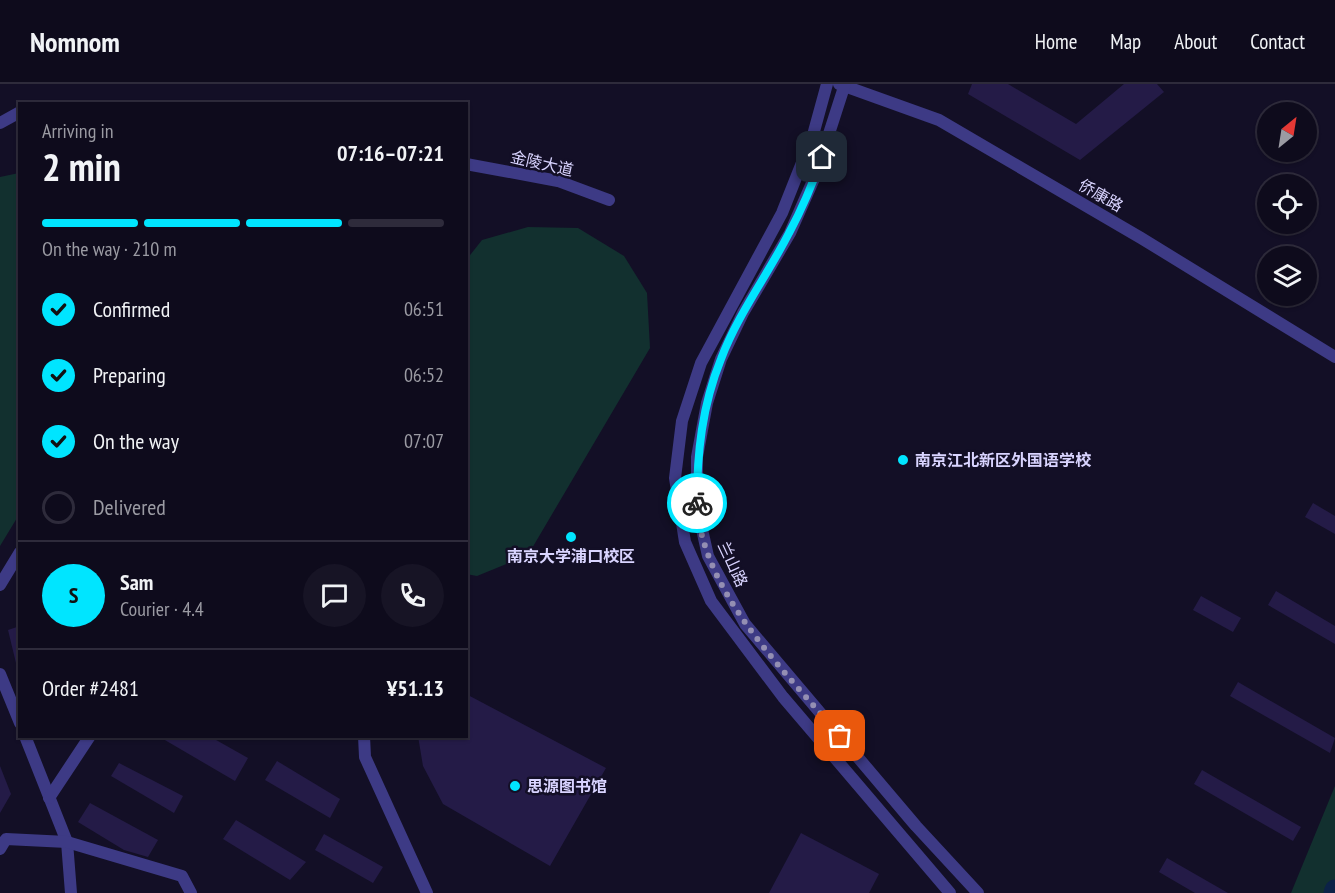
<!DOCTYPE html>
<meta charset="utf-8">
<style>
:root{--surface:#0e0b1c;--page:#171425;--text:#f1f3f6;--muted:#9b9ba3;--line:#2e2b3b;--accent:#00e5ff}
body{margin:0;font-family:"PT Sans Narrow","Noto Sans SC",sans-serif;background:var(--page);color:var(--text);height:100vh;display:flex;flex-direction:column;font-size:22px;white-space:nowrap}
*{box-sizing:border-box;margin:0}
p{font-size:20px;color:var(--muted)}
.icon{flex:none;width:33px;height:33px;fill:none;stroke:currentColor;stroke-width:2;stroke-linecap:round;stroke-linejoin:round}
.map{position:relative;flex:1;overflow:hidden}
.details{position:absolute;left:18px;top:18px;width:450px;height:636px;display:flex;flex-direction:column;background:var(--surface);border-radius:0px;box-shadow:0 2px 4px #0004,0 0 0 2px var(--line)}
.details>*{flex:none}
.needle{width:39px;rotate:30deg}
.tools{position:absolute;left:1257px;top:18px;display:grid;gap:12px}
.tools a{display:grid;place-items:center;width:60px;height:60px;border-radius:50%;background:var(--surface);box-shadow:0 2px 4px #0004,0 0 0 2px var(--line);font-size:30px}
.pin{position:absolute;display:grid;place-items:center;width:51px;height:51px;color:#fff;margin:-26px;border-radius:12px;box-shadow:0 3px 9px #0006}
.courier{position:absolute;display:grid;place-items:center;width:60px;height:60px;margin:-30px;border:4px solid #00e5ff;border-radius:50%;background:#fff;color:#222;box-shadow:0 2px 8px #0007}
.head em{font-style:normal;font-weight:600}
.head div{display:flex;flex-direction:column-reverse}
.head{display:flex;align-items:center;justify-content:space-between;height:102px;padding:0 24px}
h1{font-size:39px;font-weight:600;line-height:45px}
.bar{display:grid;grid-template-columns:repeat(4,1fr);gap:9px 6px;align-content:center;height:72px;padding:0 24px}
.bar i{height:8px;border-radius:4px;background:var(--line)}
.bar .current{background:var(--accent)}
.bar p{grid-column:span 4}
.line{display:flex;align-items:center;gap:15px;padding:0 24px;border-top:2px solid var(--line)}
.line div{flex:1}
.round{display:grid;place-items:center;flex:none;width:63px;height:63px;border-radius:32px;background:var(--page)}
ol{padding:0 24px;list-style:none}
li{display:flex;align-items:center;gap:18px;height:66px}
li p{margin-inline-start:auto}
li .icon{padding:6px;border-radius:50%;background:var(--accent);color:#111;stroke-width:4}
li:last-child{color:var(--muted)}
li i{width:33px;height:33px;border:3px solid var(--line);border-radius:50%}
header{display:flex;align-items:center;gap:36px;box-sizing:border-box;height:84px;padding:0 30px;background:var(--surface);border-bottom:2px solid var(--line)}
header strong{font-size:28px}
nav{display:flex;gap:33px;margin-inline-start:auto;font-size:21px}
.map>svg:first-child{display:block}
.green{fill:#12302f}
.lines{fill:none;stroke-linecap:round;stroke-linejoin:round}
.river{stroke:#0c2248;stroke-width:21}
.building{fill:#241b47}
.minor{stroke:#3d3a85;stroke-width:12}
.done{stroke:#948fb3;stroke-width:6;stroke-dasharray:0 10.8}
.route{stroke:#00e5ff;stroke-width:8}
.poi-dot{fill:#00e5ff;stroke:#130f26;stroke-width:2}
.labels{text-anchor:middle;stroke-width:5;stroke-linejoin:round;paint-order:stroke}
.street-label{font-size:16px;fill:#d9d4ff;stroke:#130f26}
.poi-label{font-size:16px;font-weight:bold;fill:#d9d4ff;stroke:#130f26;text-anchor:start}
</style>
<header>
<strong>Nomnom</strong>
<nav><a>Home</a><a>Map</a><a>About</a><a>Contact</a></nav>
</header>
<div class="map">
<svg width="1335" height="809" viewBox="0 0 1335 809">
<rect width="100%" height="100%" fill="#130f26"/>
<g class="green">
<polygon points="19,89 20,429 0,462 0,93"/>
<polygon points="528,143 578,144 624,172 647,209 650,264 528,471 477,492 466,490 467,175 482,156"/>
<polygon points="1335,702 1335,809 1291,809"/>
</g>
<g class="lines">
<polyline class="river" points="1334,809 1335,806"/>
</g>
<g class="building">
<polygon points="972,0 1008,0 1076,40 1124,0 1157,0 1164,8 1080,76 968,10"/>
<polygon points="1313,419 1335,432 1335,450 1305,433"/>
<polygon points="1276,507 1335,542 1335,560 1268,521"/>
<polygon points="1201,512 1241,534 1233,548 1193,526"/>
<polygon points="20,542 20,579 16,579 8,546"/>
<polygon points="1238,598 1335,654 1330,669 1230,612"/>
<polygon points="466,610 606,684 550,782 443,720 423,682 418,652 466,652"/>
<polygon points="158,652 209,652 248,674 235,697"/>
<polygon points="277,677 340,715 330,734 265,696"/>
<polygon points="119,679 183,712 174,729 111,692"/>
<polygon points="0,682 11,710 0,729"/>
<polygon points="1202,686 1301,743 1293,757 1194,700"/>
<polygon points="90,719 158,756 148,773 124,766 78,738"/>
<polygon points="236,736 306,778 290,796 223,755"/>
<polygon points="801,749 879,790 869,809 769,809"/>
<polygon points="324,750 383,783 373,799 315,766"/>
<polygon points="1167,774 1228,809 1195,809 1159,788"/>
</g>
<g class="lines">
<g class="minor">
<polyline points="827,0 813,51 782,129 701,279 682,337 675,394 685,458 711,517 783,613 950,809"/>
<polyline points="839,0 939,36 1141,154 1335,273"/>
<polyline points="845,0 816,90 790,149 743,229 721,275 707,319 697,373 697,423 708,472 745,540 916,742 978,809"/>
<polyline points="0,39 20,28"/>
<polyline points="466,80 558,97 609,116"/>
<polyline points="0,501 20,468"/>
<polyline points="0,590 20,639"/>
<polyline points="25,652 67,758 71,809"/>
<polyline points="364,652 365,673 427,809"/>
<polyline points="49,714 90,652"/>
<polyline points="0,765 6,755 67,758 182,792 191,809"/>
</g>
</g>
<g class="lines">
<path class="done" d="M697,419C701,508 786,588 840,652"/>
<path class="route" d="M697,419C697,369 702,322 721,275C738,230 767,192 789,149C802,125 813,99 822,73"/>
</g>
<g class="poi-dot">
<circle cx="903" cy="376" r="6"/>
<circle cx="571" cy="453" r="6"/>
<circle cx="515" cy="702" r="6"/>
</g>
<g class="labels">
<g class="street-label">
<text transform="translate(542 79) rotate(13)" y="6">金陵大道</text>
<text transform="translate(1101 111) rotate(30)" y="6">侨康路</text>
<text transform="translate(733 480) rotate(65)" y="6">兰山路</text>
</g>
<g class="poi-label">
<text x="915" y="382">南京江北新区外国语学校</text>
<text x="571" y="478" text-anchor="middle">南京大学浦口校区</text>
<text x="527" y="708">思源图书馆</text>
</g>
</g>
</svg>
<div class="tools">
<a><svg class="needle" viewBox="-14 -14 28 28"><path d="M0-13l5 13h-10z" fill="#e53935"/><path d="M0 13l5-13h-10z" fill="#9b9ba3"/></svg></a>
<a><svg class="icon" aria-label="locate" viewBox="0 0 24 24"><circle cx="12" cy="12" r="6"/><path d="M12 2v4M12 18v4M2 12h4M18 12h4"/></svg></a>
<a><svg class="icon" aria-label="layers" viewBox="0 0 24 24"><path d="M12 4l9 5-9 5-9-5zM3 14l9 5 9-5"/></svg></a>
</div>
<div class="pin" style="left:840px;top:652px;background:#ea580c"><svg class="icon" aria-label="bag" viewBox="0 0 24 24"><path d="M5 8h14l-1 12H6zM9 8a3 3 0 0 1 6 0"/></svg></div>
<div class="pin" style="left:822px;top:73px;background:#1f2937"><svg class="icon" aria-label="home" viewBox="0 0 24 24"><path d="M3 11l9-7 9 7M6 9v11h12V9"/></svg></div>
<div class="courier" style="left:697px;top:419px"><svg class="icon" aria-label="bike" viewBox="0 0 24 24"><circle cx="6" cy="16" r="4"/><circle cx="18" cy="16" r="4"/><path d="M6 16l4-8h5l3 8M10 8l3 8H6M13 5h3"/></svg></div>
<section class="details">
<div class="head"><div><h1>2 min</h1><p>Arriving in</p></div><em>07:16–07:21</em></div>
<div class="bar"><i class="current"></i><i class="current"></i><i class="current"></i><i></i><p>On the way · 210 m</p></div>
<ol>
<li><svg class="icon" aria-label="check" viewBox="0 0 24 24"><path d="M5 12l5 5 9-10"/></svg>Confirmed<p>06:51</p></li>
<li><svg class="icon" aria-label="check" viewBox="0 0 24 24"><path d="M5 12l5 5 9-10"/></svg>Preparing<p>06:52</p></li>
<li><svg class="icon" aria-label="check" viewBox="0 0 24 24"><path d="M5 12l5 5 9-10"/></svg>On the way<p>07:07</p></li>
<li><i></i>Delivered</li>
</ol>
<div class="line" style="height:108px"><b class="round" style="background:var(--accent);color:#111">S</b><div><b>Sam</b><p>Courier · 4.4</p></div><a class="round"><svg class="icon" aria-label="chat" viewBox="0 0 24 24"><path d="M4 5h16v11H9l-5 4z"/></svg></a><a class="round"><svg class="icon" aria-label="phone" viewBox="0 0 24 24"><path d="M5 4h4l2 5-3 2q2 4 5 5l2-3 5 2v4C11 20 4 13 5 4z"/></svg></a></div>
<div class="line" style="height:78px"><div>Order #2481</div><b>¥51.13</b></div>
</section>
</div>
